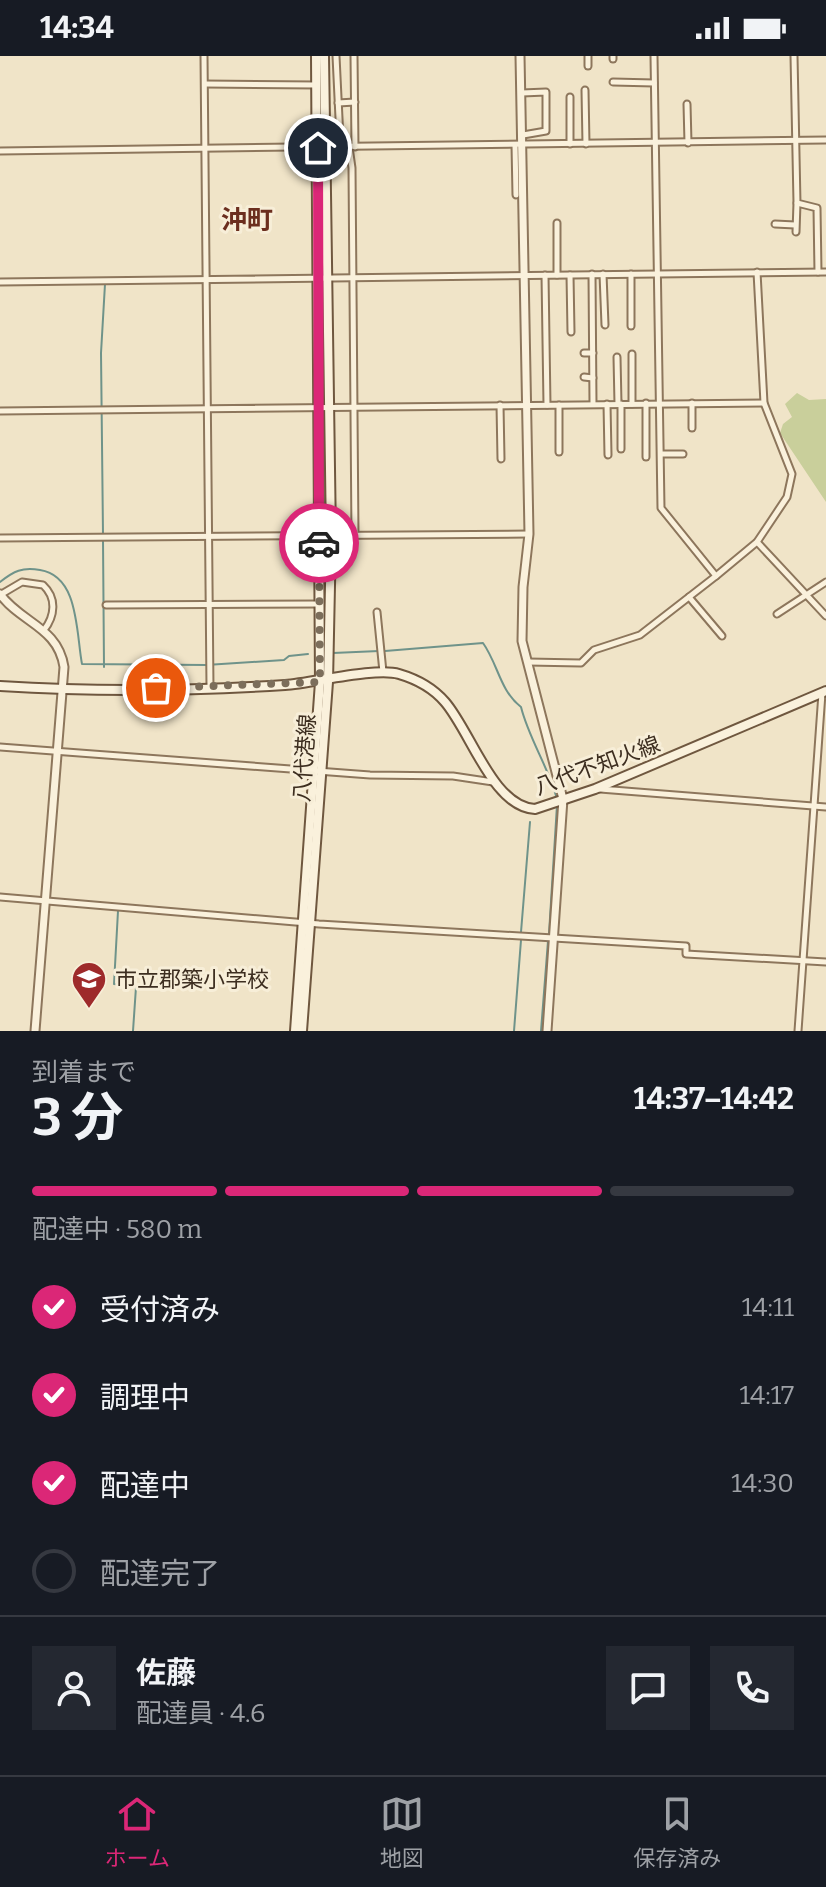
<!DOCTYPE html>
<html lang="ja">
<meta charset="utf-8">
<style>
:root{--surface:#171b24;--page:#242831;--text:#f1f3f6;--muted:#9ea1a6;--line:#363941;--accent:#db2777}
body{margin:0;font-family:Bitter,"Noto Sans JP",serif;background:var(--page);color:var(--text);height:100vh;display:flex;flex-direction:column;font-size:30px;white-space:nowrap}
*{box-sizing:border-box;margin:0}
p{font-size:26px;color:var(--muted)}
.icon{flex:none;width:44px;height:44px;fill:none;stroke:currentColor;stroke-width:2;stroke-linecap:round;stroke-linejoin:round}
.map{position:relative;height:975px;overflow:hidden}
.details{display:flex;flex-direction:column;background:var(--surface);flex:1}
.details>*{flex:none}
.pin{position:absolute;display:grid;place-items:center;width:68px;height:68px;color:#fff;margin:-34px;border:4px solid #fff;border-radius:50%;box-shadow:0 2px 8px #0007}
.courier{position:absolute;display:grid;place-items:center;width:80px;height:80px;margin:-40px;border:6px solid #db2777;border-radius:50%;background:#fff;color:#222;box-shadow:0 2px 10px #0007}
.overview em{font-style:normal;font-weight:700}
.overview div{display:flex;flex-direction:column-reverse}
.overview{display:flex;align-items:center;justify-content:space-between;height:136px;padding:0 32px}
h1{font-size:52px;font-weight:700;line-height:60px}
.bar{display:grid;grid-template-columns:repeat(4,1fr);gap:12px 8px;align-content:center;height:96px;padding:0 32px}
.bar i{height:10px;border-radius:6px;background:var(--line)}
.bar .active{background:var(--accent)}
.bar p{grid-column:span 4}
.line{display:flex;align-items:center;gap:20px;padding:0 32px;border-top:2px solid var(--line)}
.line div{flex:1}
.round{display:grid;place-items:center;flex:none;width:84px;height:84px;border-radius:0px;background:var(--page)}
ol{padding:0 32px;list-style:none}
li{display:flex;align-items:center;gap:24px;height:88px}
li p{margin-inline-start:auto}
li .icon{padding:8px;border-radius:50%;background:var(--accent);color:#fff;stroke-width:4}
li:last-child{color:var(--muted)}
li i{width:44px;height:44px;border:4px solid var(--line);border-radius:50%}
.status{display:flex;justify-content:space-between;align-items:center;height:56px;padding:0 40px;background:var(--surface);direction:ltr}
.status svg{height:22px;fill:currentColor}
.tabs{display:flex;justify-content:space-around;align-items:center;height:112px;border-top:2px solid var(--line);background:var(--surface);font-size:22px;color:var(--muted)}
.tabs a{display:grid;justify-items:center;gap:4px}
.tabs .active{color:var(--accent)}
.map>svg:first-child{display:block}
.green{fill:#c9cf9b}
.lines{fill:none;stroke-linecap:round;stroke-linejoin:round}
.stream{stroke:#6f938a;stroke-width:2}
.minor-casing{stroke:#8d765c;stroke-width:9}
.tertiary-casing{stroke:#8d765c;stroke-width:11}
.secondary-casing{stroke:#6f573f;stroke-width:12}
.minor{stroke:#faf1dc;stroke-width:5}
.tertiary{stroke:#faf1dc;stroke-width:7}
.secondary{stroke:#faf1dc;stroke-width:8}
.done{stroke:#7c6e5b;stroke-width:8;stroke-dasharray:0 14.4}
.route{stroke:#db2777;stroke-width:10}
.labels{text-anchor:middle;stroke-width:6;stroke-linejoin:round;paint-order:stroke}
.street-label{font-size:22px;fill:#3d2e20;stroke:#f7eed8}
.poi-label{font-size:22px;fill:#3d2e20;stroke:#f7eed8;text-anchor:start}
.quarter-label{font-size:26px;font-weight:bold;fill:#6b2e1e;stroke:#f7eed8}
</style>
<div class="status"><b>14:34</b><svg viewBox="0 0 49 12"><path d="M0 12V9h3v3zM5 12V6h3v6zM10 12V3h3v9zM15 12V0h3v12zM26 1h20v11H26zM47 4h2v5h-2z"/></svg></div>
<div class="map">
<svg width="826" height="975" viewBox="0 0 826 975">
<rect width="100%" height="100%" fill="#f0e4c8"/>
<polygon class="green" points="797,337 809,344 826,343 826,446 780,377 783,368 792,361 785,348"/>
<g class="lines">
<g class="stream">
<polyline points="103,478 101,297 105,228"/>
<polyline points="103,484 104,611"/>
<path d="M0,526C14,515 22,511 40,514C79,520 76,576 82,608L206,609L284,604L289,600L308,598"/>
<path d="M385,595L483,587C498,608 500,635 521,651C529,683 548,710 557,743"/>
<polyline points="333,597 379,595"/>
<polyline points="118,855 114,928 136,931 133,975"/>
<polyline points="521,876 530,766"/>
<polyline points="549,878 557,749"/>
<polyline points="514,975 521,884"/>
<polyline points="541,975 548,885"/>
</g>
<g class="minor-casing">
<g id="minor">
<polyline points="204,0 210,631"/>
<polyline points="336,0 340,83"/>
<polyline points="354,0 355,91"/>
<polyline points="588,0 588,10"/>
<polyline points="613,0 613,3"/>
<polyline points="654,0 661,452 716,520"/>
<polyline points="794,0 797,147 817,152 818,216"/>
<polyline points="613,26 654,27"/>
<polyline points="205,28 316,29"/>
<polyline points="585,34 586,88"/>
<polyline points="522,37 546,36 546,75 523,79"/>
<polyline points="570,41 570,88"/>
<polyline points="338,47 355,46"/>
<polyline points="687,48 688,87"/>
<polyline points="515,89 516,139"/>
<polyline points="349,91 352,112 355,480"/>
<polyline points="0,95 826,84"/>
<polyline points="557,167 557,219"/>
<polyline points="775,168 795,169"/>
<polyline points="796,176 797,147"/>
<polyline points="592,218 593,348"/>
<polyline points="603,218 605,269"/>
<polyline points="631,218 631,270"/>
<polyline points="545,219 547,349"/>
<polyline points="570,219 571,276"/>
<polyline points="0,226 826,216"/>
<polyline points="584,297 593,297"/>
<polyline points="632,298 632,348"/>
<polyline points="617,301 618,348"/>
<polyline points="584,321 593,322"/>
<polyline points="692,347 692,372"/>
<polyline points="607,348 608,399"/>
<polyline points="621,348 621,393"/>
<polyline points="500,349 501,403"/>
<polyline points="559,349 559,396"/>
<polyline points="0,355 764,347"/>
<polyline points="661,398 683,398"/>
<polyline points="646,401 646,347"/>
<polyline points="0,482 529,478"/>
<polyline points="757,486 826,560"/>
<path d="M0,539L22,526L43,529C57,542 55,560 44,574"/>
<polyline points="689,541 722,580"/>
<polyline points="106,549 320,548"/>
<polyline points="377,556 383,616"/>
<polyline points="777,558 826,526"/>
<polyline points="528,606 581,607 594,594 640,579 716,520 757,486 787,441 792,418 764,347 757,216"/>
<polyline points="0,691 370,719 453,720 493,726"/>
<polyline points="600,733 826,751"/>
<polyline points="0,841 319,868 686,890 686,898 826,906"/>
<polyline points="798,975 822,637"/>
</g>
</g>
<g class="tertiary-casing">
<g id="tertiary">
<polyline points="520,0 529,478 523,531 522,585 563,743 547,975"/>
<path d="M0,538C21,567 58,571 64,611L35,975"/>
</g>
</g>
<g class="secondary-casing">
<g id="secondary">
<path d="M0,630C94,636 191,635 285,629C313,627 376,611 399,618C416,623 433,632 445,646C471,676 493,751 535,753L595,733L826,635"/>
<polyline points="295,975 320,626 316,0"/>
<polyline points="302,975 328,626 331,481 324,0"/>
</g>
</g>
<use href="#minor" class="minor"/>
<use href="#tertiary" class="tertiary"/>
<use href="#secondary" class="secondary"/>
</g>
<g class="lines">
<polyline class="done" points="156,632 320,626 319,487"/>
<polyline class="route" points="318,92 319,487"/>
</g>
<defs>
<g id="school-pin" transform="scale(1.8)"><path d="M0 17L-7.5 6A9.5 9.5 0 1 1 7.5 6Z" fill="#9e2a2b" stroke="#f7eed8"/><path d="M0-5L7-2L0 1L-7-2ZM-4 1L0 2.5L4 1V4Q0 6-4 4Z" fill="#fff"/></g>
</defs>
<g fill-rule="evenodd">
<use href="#school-pin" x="89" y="923"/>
</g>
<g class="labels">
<g class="street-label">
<text transform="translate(304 702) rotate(-86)" y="8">八代港線</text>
<text transform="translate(597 709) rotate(-20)" y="8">八代不知火線</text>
</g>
<g class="poi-label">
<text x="115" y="931">市立郡築小学校</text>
</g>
<g class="quarter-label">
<text x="247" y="173">沖町</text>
</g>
</g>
</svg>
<div class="pin" style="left:156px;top:632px;background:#ea580c"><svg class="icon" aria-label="bag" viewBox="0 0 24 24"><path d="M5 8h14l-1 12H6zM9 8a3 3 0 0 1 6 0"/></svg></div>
<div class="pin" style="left:318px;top:92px;background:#1f2937"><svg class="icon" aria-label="home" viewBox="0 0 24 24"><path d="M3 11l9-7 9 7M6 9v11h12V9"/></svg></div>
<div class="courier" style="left:319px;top:487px"><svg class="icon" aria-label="car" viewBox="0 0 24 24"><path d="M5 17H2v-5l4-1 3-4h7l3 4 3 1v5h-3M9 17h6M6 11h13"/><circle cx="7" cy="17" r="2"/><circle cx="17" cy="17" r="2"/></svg></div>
</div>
<section class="details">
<div class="overview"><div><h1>3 分</h1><p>到着まで</p></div><em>14:37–14:42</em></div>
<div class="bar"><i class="active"></i><i class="active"></i><i class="active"></i><i></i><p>配達中 · 580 m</p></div>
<ol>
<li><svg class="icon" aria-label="check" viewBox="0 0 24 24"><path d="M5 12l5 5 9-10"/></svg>受付済み<p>14:11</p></li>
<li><svg class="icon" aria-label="check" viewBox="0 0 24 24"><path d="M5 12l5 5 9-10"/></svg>調理中<p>14:17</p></li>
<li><svg class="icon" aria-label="check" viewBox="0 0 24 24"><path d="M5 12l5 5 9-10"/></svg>配達中<p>14:30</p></li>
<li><i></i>配達完了</li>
</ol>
<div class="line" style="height:144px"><a class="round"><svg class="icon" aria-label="person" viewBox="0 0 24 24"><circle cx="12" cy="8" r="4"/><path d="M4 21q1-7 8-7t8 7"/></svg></a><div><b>佐藤</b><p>配達員 · 4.6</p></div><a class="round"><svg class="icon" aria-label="chat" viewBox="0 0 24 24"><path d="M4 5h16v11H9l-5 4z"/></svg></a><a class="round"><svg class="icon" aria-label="phone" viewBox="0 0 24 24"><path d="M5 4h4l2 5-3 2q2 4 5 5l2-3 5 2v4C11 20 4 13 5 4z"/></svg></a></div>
</section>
<nav class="tabs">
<a class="active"><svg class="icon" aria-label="home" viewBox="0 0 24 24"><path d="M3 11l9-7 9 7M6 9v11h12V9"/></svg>ホーム</a>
<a><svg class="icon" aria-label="map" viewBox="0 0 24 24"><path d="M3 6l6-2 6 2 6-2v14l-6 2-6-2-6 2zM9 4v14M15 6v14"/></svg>地図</a>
<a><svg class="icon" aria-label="saved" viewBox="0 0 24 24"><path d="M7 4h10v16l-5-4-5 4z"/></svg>保存済み</a>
</nav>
